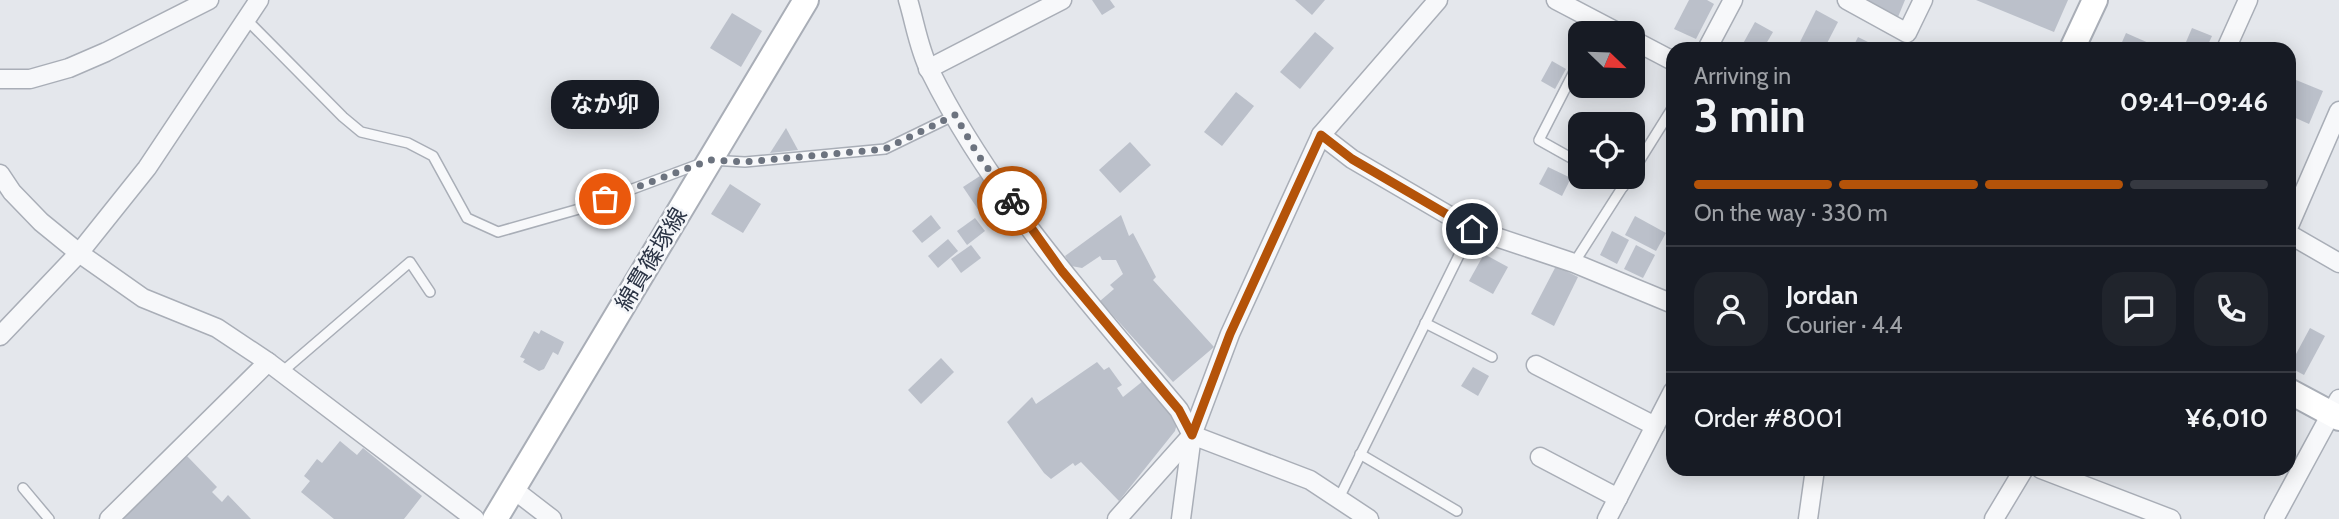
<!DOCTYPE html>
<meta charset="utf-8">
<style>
:root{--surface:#171b24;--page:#20242c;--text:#f1f3f6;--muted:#9ea1a6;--line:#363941;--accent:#b45309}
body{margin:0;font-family:Cabin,"Noto Sans JP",sans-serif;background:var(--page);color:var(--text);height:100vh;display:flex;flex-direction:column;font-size:26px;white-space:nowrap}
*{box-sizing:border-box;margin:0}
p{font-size:23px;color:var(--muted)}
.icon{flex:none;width:38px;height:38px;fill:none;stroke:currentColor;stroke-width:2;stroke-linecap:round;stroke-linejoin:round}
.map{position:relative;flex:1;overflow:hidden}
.panel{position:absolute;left:1666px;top:42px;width:630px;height:434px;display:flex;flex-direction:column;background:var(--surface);border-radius:21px;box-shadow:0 4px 18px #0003}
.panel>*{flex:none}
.needle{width:46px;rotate:113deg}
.buttons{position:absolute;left:1568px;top:21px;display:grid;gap:14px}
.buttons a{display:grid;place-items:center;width:77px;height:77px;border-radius:14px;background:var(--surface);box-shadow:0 4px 18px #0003;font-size:35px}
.pin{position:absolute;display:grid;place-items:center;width:60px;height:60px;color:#fff;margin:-30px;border:4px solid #fff;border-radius:50%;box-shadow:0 2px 7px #0007}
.courier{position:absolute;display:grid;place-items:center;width:70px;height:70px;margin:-35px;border:5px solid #b45309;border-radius:50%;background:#fff;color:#222;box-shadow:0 2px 9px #0007}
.bubble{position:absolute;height:49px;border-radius:21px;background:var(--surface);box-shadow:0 4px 18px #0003;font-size:23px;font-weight:700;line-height:49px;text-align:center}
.summary em{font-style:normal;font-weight:700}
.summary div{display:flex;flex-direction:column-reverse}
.summary{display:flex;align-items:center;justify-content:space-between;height:119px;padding:0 28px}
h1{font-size:46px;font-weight:700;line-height:52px}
.bar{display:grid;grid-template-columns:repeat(4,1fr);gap:10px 7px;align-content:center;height:84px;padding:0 28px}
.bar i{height:9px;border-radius:5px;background:var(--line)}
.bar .selected{background:var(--accent)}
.bar p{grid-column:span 4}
.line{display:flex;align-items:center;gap:18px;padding:0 28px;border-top:2px solid var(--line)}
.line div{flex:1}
.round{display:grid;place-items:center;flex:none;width:74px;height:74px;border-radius:21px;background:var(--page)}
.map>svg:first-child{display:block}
.building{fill:#bbc0ca}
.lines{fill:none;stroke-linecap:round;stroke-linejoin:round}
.lane-casing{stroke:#a9aeb7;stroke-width:12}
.street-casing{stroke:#a9aeb7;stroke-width:21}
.secondary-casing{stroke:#a9aeb7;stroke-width:28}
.lane{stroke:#f7f8fa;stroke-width:9}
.street{stroke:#f7f8fa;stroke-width:18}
.secondary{stroke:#fff;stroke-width:24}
.done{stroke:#6c737f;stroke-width:7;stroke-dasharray:0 12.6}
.route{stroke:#b45309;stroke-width:9}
.labels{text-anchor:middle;stroke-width:5;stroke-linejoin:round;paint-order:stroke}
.street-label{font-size:23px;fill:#2b3445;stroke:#f4f6f9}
</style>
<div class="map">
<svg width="2339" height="519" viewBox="0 0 2339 519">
<rect width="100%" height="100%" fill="#e4e7ec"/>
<g class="building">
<polygon points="1092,0 1110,0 1115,7 1102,15"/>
<polygon points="1295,0 1325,0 1312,15"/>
<polygon points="1689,0 1707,0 1714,4 1696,39 1674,29"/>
<polygon points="1866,0 1905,0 1898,17"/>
<polygon points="1976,0 2068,0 2054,32"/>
<polygon points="1816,10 1838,22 1824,49 1809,49 1799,44"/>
<polygon points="732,13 762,31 741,67 710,48"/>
<polygon points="1755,22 1773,32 1763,49 1740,49"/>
<polygon points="2192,28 2212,36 2206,49 2183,49"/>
<polygon points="1315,32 1334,48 1300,89 1280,72"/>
<polygon points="2126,33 2151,44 2149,49 2119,49"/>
<polygon points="1858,37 1876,46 1874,49 1852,49"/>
<polygon points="1552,61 1566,69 1555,89 1541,81"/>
<polygon points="2296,80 2323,91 2309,124 2289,115 2289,97"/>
<polygon points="1236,92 1254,106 1222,146 1204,132"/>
<polygon points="786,128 798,150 770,153"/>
<polygon points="1130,142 1151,165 1120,193 1099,170"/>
<polygon points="1548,167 1571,178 1562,196 1539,184"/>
<polygon points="983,174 1008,211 988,224 963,187"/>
<polygon points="730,184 761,204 743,233 711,214"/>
<polygon points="931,215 941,228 922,243 912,231"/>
<polygon points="1121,215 1129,236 1133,233 1156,277 1153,280 1214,347 1173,382 1100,301 1114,289 1110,285 1123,274 1116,260 1102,260 1100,256 1082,268 1071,266 1065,256"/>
<polygon points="1635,216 1666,233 1656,251 1625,235"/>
<polygon points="975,218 985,231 967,245 957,231"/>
<polygon points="1612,231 1629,240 1617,264 1600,255"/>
<polygon points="948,239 958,251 938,268 928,256"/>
<polygon points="971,245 981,258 961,273 951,259"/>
<polygon points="1636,245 1655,255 1643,278 1624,269"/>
<polygon points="1484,254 1508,267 1493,294 1469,281"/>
<polygon points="1556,266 1578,277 1554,326 1531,314"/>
<polygon points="2310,328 2325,336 2304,375 2289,367"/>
<polygon points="541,330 564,342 558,355 553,352 544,369 539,371 523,362 525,359 520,357 534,331 539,334"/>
<polygon points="941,358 954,372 921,404 908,390"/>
<polygon points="1097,362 1104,370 1109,367 1122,385 1117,388 1123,397 1143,381 1179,416 1175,431 1119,501 1081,462 1075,466 1073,463 1051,479 1044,473 1007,422 1032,397 1036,404"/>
<polygon points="1473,367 1489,376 1478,396 1461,386"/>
<polygon points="340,441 357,455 363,448 422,496 404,519 334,519 301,492 310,481 304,476 317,459 322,463"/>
<polygon points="186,455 217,487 212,492 222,502 228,495 251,519 119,519"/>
</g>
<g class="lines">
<g class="lane-casing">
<g id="lane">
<polyline points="246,19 343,117 361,132 408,143 433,156 467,218 498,232 579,209 710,160 745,162 885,149 955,115"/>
<polyline points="1580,60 1539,140 1580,163"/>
<polyline points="1633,171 1673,107"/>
<polyline points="1605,177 1623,187"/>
<polyline points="1574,263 1629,177"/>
<polyline points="1425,323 1492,357"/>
<polyline points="282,372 410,262 430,292"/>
<polyline points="1360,454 1457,511"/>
<polyline points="23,488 49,519"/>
<polyline points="1339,498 1472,229"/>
</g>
</g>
<g class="street-casing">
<g id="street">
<path d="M908,0C915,23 919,50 930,71C992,196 1090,304 1179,410L1192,435L1310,480L1369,519"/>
<polyline points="1556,0 1619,33"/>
<polyline points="1847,0 1907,33 1923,0"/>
<polyline points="1633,40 1673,61"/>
<polyline points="1707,49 1733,0"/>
<polyline points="2226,49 2248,0"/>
<polyline points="928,69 1062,0"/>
<polyline points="0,79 30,79 69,68 106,52 209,0"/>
<polyline points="1321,135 1352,159 1472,229 1574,263 1673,304"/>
<polyline points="0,174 12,192 41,222 79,253 143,298 217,328 268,362 475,519"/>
<polyline points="2289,226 2339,111"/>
<polyline points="2289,234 2339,263"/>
<polyline points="0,336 79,253 147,168 259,0"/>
<polyline points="1536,365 1655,426"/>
<polyline points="1540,457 1618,498"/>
<polyline points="2041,469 2171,519"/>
<polyline points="513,489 552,519"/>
<polyline points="109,519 268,362"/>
<polyline points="1117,519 1192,435"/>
<polyline points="1181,519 1192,435 1230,334 1321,135 1438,0"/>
<polyline points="1607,519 1673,391"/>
<polyline points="1808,519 1815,469"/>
<polyline points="1994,519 2024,469"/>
<polyline points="2274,519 2339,399"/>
</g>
</g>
<g class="secondary-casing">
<g id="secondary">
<polyline points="2072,49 2095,0"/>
<polyline points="2289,391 2339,418"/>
<polyline points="495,519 806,0"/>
</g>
</g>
<use href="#lane" class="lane"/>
<use href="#street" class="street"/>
<use href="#secondary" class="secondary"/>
</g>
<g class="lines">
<polyline class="done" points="605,199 710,160 745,162 885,149 955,115 978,155 1012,201"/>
<polyline class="route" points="1012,201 1062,271 1179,410 1192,435 1230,334 1321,135 1352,159 1472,229"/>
</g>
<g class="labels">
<g class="street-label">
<text transform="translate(651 259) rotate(-59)" y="8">綿貫篠塚線</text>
</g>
</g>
</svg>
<div class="buttons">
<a><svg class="needle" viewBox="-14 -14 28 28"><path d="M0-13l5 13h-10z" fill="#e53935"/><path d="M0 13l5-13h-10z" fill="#9ea1a6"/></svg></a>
<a><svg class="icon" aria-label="locate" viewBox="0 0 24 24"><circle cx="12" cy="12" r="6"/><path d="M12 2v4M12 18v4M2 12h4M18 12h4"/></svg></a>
</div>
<div class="pin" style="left:605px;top:199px;background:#ea580c"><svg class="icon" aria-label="bag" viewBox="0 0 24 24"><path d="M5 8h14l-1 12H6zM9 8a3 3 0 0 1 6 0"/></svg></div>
<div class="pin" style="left:1472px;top:229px;background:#1f2937"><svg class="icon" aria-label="home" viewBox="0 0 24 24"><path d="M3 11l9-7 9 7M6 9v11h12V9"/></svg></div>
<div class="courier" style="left:1012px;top:201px"><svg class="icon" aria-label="bike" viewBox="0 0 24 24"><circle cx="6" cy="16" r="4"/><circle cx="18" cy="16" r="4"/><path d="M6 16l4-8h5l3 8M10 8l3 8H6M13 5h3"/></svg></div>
<div class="bubble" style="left:551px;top:80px;width:108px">なか卯</div>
<section class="panel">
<div class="summary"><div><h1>3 min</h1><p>Arriving in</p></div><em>09:41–09:46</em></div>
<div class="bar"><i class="selected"></i><i class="selected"></i><i class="selected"></i><i></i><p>On the way · 330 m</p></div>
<div class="line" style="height:126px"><a class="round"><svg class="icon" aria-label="person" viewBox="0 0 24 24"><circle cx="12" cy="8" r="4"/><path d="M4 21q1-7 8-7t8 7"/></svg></a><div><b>Jordan</b><p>Courier · 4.4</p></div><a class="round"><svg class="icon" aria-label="chat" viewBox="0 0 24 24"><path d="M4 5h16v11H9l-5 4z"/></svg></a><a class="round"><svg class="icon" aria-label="phone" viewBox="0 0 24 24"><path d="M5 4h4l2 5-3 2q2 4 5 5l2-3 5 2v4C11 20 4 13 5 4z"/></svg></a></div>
<div class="line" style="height:91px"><div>Order #8001</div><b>¥6,010</b></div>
</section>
</div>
